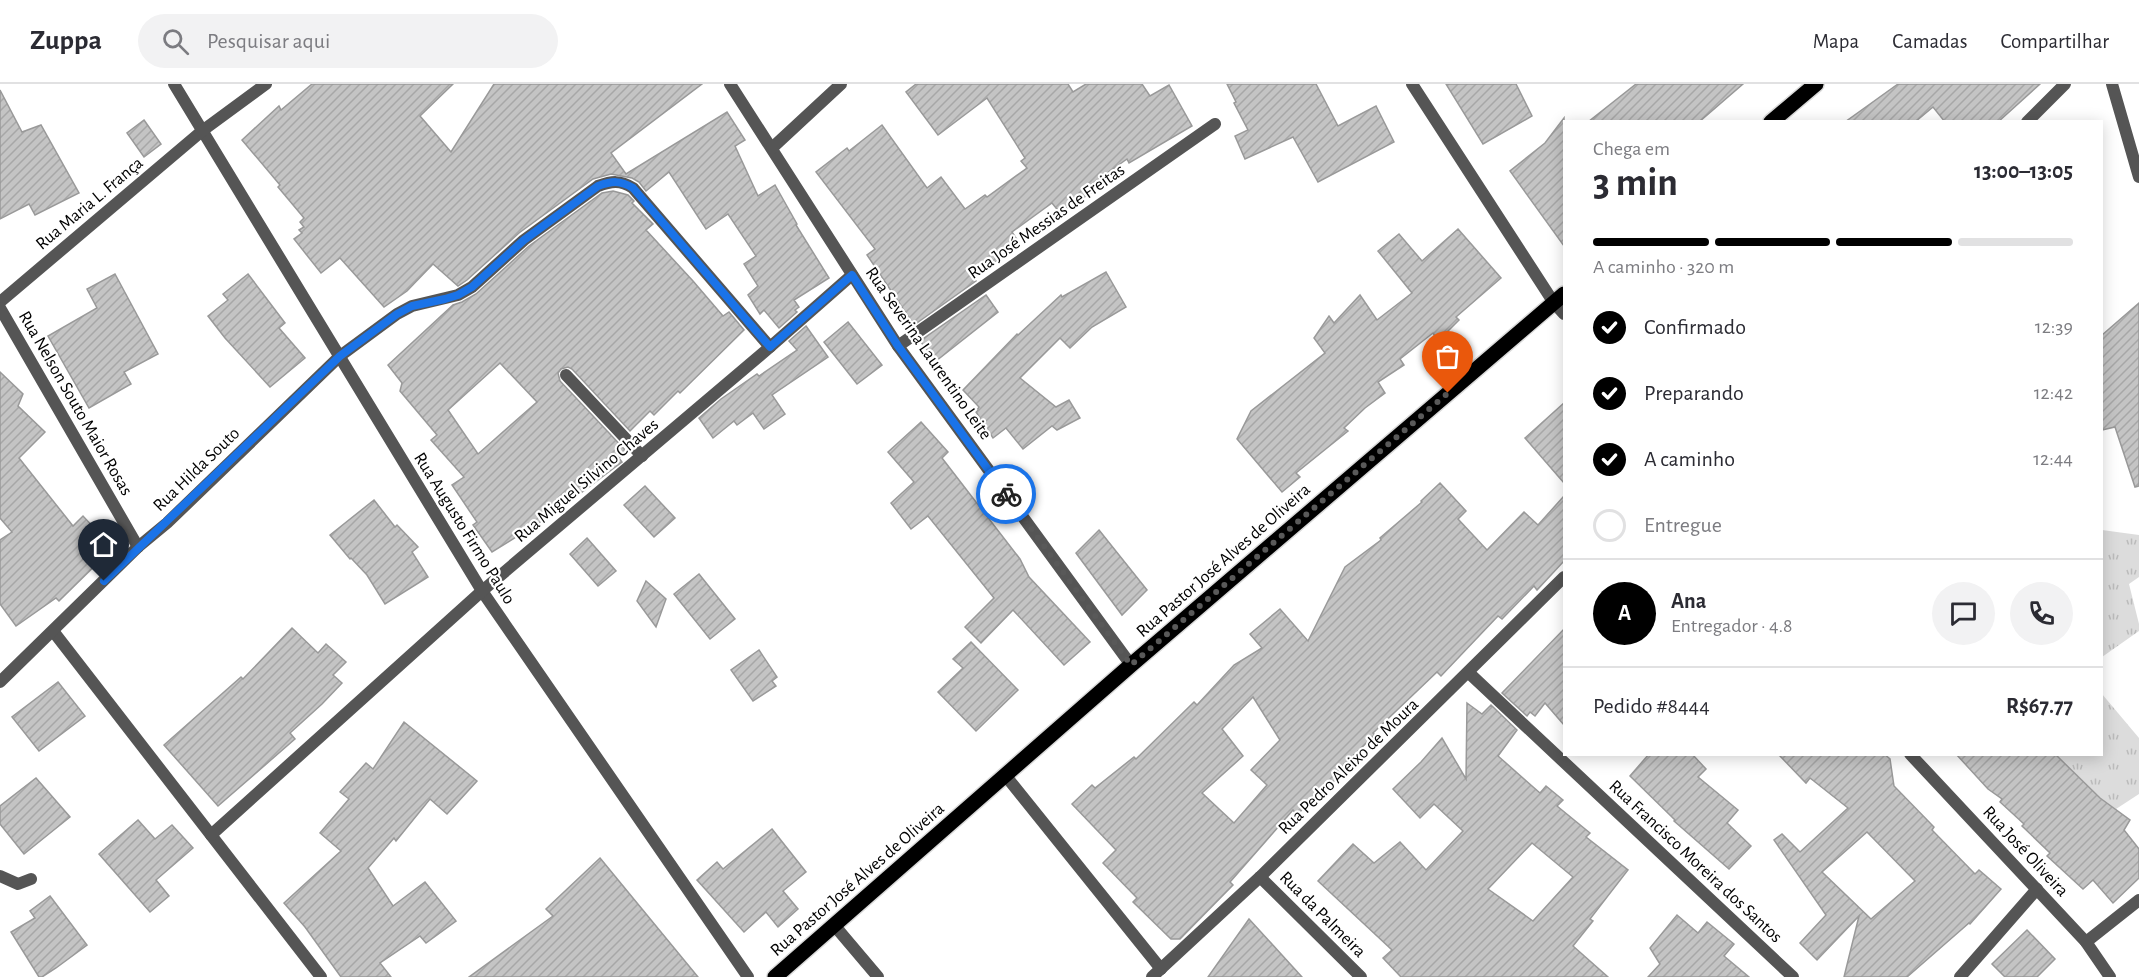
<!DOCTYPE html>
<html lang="pt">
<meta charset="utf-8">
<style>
:root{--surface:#fff;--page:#f2f2f3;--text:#2b2b33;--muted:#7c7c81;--line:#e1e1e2;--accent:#000}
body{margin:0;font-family:"Alegreya Sans",sans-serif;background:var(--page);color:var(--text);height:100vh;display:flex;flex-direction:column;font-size:22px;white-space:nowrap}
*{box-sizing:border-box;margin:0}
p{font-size:20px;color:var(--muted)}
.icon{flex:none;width:33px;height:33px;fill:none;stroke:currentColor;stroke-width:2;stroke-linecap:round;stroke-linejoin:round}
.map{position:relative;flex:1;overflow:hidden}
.side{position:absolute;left:1563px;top:36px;width:540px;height:636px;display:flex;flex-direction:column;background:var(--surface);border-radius:0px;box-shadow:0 3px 15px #0003}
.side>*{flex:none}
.pin{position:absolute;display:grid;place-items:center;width:51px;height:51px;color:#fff;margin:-62px -26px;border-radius:50% 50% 50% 0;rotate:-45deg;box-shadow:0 0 6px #0007}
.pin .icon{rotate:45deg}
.courier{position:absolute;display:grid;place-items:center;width:60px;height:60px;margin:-30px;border:4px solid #1a73e8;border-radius:50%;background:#fff;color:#222;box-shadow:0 2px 8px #0007}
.head em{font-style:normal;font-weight:700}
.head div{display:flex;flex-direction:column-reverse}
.head{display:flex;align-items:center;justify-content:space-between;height:102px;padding:0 30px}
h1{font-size:39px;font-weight:700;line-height:45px}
.bar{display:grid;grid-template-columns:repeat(4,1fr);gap:9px 6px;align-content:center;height:72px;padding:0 30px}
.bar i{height:8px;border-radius:4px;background:var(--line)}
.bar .active{background:var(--accent)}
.bar p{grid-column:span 4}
.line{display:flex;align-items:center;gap:15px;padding:0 30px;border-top:2px solid var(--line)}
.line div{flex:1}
.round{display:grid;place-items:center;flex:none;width:63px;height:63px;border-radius:32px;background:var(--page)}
ol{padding:0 30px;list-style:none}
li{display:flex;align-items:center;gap:18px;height:66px}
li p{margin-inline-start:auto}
li .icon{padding:6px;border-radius:50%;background:var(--accent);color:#fff;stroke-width:4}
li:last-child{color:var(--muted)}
li i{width:33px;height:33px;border:3px solid var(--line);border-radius:50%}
header{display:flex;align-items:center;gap:36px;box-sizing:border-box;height:84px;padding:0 30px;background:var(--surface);border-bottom:2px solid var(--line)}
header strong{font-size:28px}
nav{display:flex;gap:33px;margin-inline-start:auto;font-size:21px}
.search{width:420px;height:54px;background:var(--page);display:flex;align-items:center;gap:15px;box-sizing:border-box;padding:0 21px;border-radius:33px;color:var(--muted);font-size:22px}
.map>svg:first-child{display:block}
.park{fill:url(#park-tufts)}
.building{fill:url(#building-hatch);stroke:#999;stroke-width:1.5;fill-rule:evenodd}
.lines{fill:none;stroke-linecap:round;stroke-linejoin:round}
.primary-casing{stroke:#dbdbdb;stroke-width:18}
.service{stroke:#555;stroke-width:12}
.minor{stroke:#555;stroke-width:12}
.primary{stroke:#000;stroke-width:15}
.done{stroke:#595959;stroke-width:6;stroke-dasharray:0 10.8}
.route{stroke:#1a73e8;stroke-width:8}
.labels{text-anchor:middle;stroke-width:4.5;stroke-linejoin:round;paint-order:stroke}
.street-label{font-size:18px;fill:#000;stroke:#fff}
</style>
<header>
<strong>Zuppa</strong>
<div class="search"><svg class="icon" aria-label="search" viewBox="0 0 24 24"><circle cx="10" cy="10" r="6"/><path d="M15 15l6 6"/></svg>Pesquisar aqui</div>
<nav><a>Mapa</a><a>Camadas</a><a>Compartilhar</a></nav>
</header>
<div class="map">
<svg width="2139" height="893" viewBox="0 0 2139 893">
<defs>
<pattern id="park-tufts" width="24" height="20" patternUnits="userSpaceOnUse" patternTransform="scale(1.5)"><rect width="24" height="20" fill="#dcdcdc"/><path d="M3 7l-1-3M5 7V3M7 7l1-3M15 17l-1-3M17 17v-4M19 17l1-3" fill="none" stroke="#bbb"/></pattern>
<pattern id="building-hatch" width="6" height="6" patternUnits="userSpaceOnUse" patternTransform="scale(1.5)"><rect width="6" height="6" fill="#c4c4c4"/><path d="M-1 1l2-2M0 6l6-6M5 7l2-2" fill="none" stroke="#a7a7a7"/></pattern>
</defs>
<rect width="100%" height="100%" fill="#fff"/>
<g class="park">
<polygon points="2102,446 2139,451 2139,493 2129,500 2139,540 2139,547 2102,573"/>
<polygon points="2102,610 2139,654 2139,710 2116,725 2100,714 2056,671 2102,670"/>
</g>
<g class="building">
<polygon points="312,0 453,0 420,32 451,68 494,0 702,0 611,69 626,90 727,28 745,56 735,62 758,112 775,101 797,140 796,141 829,194 794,216 799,223 795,226 797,228 779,244 764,226 760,230 748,211 758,202 744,180 756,172 728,130 706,145 669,88 646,107 639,98 632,94 611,90 593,95 519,149 467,196 458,202 433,180 407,207 384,223 340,174 321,189 294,155 302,149 299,146 304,143 300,138 304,134 278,103 280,101 242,56 279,22 281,26"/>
<polygon points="916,0 1068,0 1073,8 1086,0 1142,0 1150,12 1169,1 1192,42 1129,79 1127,75 1089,102 1092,108 1060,129 1052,119 1012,148 1020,160 973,194 976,197 914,241 867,171 875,165 816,88 847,64 849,67 882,41 927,104 941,93 965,125 985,111 987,113 1027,84 1021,77 1025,74 987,14 938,51 906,8"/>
<polygon points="1227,0 1316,0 1338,42 1376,22 1394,58 1318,98 1293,53 1245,75 1235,52 1248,46 1234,19 1236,18"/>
<polygon points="1446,0 1516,0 1532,32 1483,60"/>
<polygon points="1636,0 1743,0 1699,38 1588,38"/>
<polygon points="1898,0 2040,0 1998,38 1945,38 1933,23 1915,38 1845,38"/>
<polygon points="0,6 22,48 41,41 79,109 35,131 29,120 0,135"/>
<polygon points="1564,34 1564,162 1510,87 1545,59"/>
<polygon points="144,36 161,60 144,73 127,49"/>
<path d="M613,107L628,111L634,117L632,119L653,140L646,146L693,197L723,232L729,228L744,246L680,309L678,307L654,331L650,327L630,347L572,285L568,283L561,285L558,289L560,297L626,367L619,374L622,378L614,384L553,430L492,468L473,441L477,438L452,401L464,393L431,356L437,351L400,307L402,299L388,281L453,221L462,218L476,210L529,162L602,109ZM500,279L537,318L478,370L448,326Z"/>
<polygon points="1458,145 1501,194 1456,233 1459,236 1438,257 1433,249 1400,275 1404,281 1378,298 1385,309 1365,324 1344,344 1348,347 1296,389 1300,393 1282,408 1237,355 1251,327 1325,269 1314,254 1329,232 1334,239 1360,211 1377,236 1412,209 1378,167 1399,150 1422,177"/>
<polygon points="1106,188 1126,223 1092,243 1070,264 1060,254 1020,294 1056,323 1069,316 1080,334 1057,346 1052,342 1023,365 1006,344 993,354 976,328 979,323 963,306 1017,250 1018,251 1061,211 1062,213"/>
<polygon points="115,190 158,270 124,288 131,300 89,324 48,252 97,224 87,205"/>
<polygon points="248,190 285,239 279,244 305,274 270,303 225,254 208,232 228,216 223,210"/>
<polygon points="986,211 998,228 936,277 920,257"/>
<polygon points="2139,219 2139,402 2135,403 2115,343 2102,346 2102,251"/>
<polygon points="848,238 882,281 857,300 824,258"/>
<polygon points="806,242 828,273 772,311 785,330 764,345 753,329 737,341 734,337 713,354 699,334 721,315 757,290 759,292 797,266 789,257"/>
<polygon points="0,288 23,310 18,322 45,348 19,374 73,442 83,432 113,464 59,517 56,514 16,542 0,520 0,456 12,448 0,434"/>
<polygon points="1564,319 1564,399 1525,354"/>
<polygon points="921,338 948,368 942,374 1020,475 1029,493 1090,558 1064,581 1013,526 981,559 965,543 994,514 928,432 911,445 891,419 914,398 888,368"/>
<path d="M1440,399L1466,427L1458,435L1487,466L1524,428L1538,441L1564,412V477L1537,506L1534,502L1502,535L1498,532L1441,592L1437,588L1373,649L1375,651L1344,680L1347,684L1325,706L1322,704L1297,731L1293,726L1230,798L1233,801L1180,855H1171L1133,818L1137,814L1103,779L1116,766L1072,720L1092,701L1095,704L1134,673L1136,675L1194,618L1197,621L1234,581L1262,564L1250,550L1280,525L1308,557L1345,483L1381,456L1380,454L1422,418L1421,417ZM1253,613L1280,656L1251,686L1267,701L1234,739L1202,709L1243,672L1222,645Z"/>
<polygon points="645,402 675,434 654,453 624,421"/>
<polygon points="374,416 395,443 397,441 418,463 412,468 428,493 385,520 367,491 351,474 350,475 330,451"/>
<polygon points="1099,446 1147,506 1122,531 1076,469"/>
<polygon points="587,454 616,487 598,502 570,470"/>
<polygon points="699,490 735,535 710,555 674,510"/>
<polygon points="646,497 666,515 656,543 637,517"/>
<polygon points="292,544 318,569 326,560 346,578 333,591 342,599 322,620 290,649 295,655 218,722 164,661 241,593 243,595"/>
<polygon points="1564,545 1564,641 1545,619 1535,632 1530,628 1527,632 1502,609"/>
<polygon points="971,558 1018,606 976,647 938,608 963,584 953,575"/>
<polygon points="759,566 777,593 772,597 776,602 753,617 731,586"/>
<polygon points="58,598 85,632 39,667 12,633"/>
<path d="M1467,619L1482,630L1491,621L1517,646L1498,672L1540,709L1546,702L1563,716L1557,722L1590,749L1586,753L1628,786L1590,835L1593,837L1573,862L1608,893H1401L1383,874L1392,866L1318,797L1353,760L1374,779L1400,758L1426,786L1463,747L1434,720L1420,734L1393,705L1421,678L1442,654L1466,695ZM1532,759L1573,793L1533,837L1488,805Z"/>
<polygon points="404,638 477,697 447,730 430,715 396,757 394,754 368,784 393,822 425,798 456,837 426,859 420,852 380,879 391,893 341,893 305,843 284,819 341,767 320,749 349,715 340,708 366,679 373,685"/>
<polygon points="1649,670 1692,670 1706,685 1698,693 1738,726 1727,739 1751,762 1729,785 1674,737 1675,736 1630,692"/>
<path d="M1778,670H1884L1890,675L1894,702L1934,743L1932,746L1975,790L1979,786L2001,805L1970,840L1969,839L1907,893H1844L1859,832L1817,876L1800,859L1826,831L1774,756L1782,750L1800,768L1848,724L1810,694L1806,699ZM1867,748L1915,797L1871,835L1822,788Z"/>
<polygon points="1956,670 2055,670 2100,714 2130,736 2124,746 2139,765 2139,794 2113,819 2093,796 2083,805 2047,772 2050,769 2022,742 2024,740 2000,718 2002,715 1988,705"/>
<polygon points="36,694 70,733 24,770 0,740 0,722"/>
<polygon points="138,736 155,755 172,741 193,764 156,796 169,812 150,828 99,770"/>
<polygon points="772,745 806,788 783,807 798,825 778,843 766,828 744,848 697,796 717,778 723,785"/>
<polygon points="600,774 698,893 469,893 553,832 546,825"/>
<polygon points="50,812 87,861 56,884 42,893 39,893 11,848 35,834 30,827"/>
<polygon points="1677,831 1698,849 1707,838 1734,860 1724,872 1749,893 1648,893 1660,880 1650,864"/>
<polygon points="1249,835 1302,893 1208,893"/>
<polygon points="2027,846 2055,875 2037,893 2005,893 1992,880"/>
</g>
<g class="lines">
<g class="primary-casing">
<g id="primary">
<polyline points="1771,38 1816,0"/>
<polyline points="775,893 1131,581 1564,210"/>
</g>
</g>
<g class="service">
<polyline points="0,792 18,800 31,795"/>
<polyline points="2086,858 2139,816"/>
</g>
<g class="minor">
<polyline points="174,0 482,507 748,893"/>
<polyline points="730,0 898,262 1131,581"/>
<polyline points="1412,0 1554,219 1564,230"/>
<polyline points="2112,0 2139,93"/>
<polyline points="2027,38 2065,0"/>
<polyline points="772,64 841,0"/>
<polyline points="0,218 202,47 266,0"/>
<polyline points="0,224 138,463"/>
<polyline points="898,262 1215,40"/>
<polyline points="566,291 642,372"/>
<polyline points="53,547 321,893"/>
<polyline points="1469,589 1793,893"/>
<path d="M0,598L138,463L167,439L340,272L397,230L412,222L458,211L472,203L524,156L598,102C612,97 620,96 633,104L770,263"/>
<polyline points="1910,670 2086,858 2110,893"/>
<polyline points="1005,691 1161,885"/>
<polyline points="211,751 482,507 770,263 852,191"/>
<polyline points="1260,793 1361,893"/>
<polyline points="834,841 878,893"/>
<polyline points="1152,893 1260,793 1564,493"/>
<polyline points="1960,893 2037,805"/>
</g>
<use href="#primary" class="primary"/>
</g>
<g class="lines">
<polyline class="done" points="1006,410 1131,581 1448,309"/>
<path class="route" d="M104,497L340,272L397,230L412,222L445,215L458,211L472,203L524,156L598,102C612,97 620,96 633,104L770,263L852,191L898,262L1006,410"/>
</g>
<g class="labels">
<g class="street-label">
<text transform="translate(89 119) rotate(-40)" y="6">Rua Maria L. França</text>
<text transform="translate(1046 137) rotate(-35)" y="6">Rua José Messias de Freitas</text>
<text transform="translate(929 269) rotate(55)" y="6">Rua Severina Laurentino Leite</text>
<text transform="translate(76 319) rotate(60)" y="6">Rua Nelson Souto Maior Rosas</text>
<text transform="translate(196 385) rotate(-44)" y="6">Rua Hilda Souto</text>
<text transform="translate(586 396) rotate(-40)" y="6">Rua Miguel Silvino Chaves</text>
<text transform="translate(465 444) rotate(58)" y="6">Rua Augusto Firmo Paulo</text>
<text transform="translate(1223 476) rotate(-41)" y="6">Rua Pastor José Alves de Oliveira</text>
<text transform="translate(1348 682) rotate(-44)" y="6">Rua Pedro Aleixo de Moura</text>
<text transform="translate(2026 767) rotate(47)" y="6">Rua José Oliveira</text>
<text transform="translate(1696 777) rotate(43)" y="6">Rua Francisco Moreira dos Santos</text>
<text transform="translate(857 795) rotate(-41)" y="6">Rua Pastor José Alves de Oliveira</text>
<text transform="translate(1323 830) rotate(45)" y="6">Rua da Palmeira</text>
</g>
</g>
</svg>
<div class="pin" style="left:1448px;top:309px;background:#ea580c"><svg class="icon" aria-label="bag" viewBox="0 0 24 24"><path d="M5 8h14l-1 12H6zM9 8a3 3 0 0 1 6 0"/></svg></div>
<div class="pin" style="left:104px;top:497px;background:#1f2937"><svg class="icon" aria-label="home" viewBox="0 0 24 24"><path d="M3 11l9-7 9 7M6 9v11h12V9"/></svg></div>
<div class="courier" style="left:1006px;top:410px"><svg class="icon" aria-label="bike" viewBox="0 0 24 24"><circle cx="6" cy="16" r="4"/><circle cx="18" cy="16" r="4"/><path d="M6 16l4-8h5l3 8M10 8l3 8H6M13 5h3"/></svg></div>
<section class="side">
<div class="head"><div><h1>3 min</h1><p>Chega em</p></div><em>13:00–13:05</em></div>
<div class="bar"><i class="active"></i><i class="active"></i><i class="active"></i><i></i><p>A caminho · 320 m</p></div>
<ol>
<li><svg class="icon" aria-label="check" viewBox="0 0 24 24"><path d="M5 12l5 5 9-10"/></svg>Confirmado<p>12:39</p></li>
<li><svg class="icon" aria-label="check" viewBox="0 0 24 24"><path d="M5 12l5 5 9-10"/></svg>Preparando<p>12:42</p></li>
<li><svg class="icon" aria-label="check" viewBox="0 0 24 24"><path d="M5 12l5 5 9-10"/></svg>A caminho<p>12:44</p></li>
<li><i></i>Entregue</li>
</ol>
<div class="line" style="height:108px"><b class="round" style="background:var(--accent);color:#fff">A</b><div><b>Ana</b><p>Entregador · 4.8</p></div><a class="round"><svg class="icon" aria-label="chat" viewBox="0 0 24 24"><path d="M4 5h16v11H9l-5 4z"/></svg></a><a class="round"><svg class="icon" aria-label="phone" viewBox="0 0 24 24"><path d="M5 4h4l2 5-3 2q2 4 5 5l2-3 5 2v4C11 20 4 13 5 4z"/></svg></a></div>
<div class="line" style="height:78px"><div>Pedido #8444</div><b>R$67.77</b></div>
</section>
</div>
